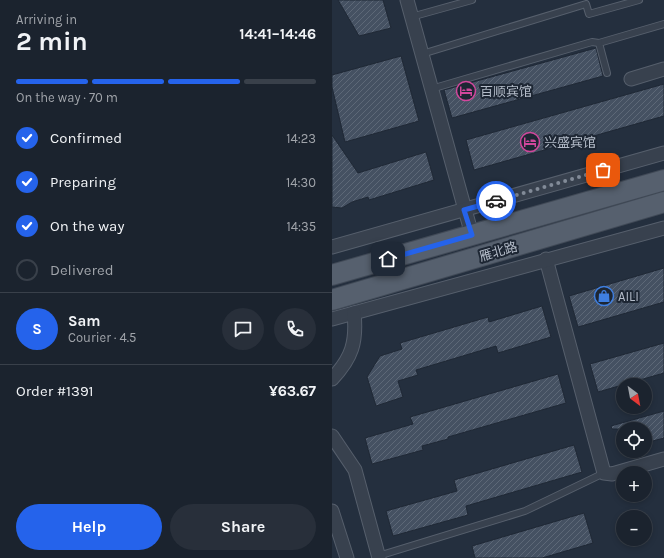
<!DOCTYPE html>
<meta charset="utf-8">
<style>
:root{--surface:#1b232e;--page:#282f3a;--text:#f1f3f6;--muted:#a0a4aa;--line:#39404a;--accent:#2563eb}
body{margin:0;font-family:Karla,"Noto Sans SC",sans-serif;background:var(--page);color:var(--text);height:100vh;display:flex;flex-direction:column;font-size:15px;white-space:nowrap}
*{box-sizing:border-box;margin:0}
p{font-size:13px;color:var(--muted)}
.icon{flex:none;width:22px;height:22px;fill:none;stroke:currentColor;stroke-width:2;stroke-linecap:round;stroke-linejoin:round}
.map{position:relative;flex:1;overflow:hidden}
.panel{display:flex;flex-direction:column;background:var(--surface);width:332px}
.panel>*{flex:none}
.needle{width:26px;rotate:148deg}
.tools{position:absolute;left:284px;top:378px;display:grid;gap:8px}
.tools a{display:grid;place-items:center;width:36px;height:36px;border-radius:50%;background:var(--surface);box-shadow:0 2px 6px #0003,0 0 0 1px var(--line);font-size:20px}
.pin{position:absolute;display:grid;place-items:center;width:34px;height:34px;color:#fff;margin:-17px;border-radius:8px;box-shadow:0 2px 6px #0006}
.courier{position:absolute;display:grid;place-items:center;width:40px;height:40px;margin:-20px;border:3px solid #2563eb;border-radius:50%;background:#fff;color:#222;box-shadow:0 1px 5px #0007}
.head em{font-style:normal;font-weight:700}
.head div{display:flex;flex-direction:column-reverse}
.head{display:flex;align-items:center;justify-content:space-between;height:68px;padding:0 16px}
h1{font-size:26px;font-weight:700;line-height:30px}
.bar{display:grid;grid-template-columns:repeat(4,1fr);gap:6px 4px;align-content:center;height:48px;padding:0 16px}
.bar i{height:5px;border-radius:3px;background:var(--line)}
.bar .active{background:var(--accent)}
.bar p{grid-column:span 4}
.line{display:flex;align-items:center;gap:10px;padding:0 16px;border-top:1px solid var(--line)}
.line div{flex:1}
.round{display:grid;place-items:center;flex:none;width:42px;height:42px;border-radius:21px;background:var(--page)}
ol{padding:0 16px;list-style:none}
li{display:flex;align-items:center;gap:12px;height:44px}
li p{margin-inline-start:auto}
li .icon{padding:4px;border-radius:50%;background:var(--accent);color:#fff;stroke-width:4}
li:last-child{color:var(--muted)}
li i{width:22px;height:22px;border:2px solid var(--line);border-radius:50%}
.cta{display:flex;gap:8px;margin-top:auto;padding:8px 16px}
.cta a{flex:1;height:46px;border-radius:24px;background:var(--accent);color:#fff;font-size:16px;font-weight:700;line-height:46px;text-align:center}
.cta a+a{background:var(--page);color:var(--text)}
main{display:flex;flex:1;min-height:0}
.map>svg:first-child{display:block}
.building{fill:url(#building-hatch);stroke:#1f2835}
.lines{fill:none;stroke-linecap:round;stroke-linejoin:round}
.lane-casing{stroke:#565f6c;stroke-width:8}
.street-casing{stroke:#565f6c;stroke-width:15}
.primary-casing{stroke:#414a57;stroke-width:22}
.lane{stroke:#38414e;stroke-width:6}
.street{stroke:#38414e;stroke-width:13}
.primary{stroke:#56606e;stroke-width:20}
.done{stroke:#828b98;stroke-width:4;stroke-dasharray:0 7.2}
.route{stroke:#2563eb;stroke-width:5}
.labels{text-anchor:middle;stroke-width:4;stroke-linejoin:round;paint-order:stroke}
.poi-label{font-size:13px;fill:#b4bcc9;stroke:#1d2633;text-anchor:start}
.street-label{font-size:13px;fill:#b4bcc9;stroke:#1d2633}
</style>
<main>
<section class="panel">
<div class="head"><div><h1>2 min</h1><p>Arriving in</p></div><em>14:41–14:46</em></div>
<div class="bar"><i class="active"></i><i class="active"></i><i class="active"></i><i></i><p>On the way · 70 m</p></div>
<ol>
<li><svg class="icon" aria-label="check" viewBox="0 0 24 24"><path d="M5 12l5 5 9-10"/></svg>Confirmed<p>14:23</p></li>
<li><svg class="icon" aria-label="check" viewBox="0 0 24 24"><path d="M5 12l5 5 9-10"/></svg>Preparing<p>14:30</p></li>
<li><svg class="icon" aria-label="check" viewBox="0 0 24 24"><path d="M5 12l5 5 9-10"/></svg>On the way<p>14:35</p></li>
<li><i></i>Delivered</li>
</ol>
<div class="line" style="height:72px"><b class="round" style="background:var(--accent);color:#fff">S</b><div><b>Sam</b><p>Courier · 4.5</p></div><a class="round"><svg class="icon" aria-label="chat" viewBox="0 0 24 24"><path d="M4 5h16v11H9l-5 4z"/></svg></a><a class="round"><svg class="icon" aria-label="phone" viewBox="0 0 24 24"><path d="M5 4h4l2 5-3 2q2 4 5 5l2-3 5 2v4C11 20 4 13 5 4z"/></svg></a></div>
<div class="line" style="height:52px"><div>Order #1391</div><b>¥63.67</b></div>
<div class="cta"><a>Help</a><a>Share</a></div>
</section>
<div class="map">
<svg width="332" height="558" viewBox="0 0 332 558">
<defs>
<pattern id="building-hatch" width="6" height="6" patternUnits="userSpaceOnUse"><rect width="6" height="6" fill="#455162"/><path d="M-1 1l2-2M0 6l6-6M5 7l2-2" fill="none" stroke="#5d6877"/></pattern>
</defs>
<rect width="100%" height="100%" fill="#242f3e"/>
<g class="building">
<polygon points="6,0 51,0 59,28 27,36"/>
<polygon points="264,48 271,76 120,118 112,90"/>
<polygon points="69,56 87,121 13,142 0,87 0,75"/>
<polygon points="332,84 332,116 142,170 134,140"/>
<polygon points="0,135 26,173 94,152 102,180 37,200 36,197 20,202 10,208 0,207"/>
<polygon points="332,268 332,302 246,327 237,296"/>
<polygon points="210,306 219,337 166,353 164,346 84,370 86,375 66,381 71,397 44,406 35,377 48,356 70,349 68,343 156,317 157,322"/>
<polygon points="332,343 332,373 266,392 258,364"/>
<polygon points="226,374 234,403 116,437 116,439 90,446 91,450 40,464 33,438 81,424 78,417"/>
<polygon points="332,411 332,438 313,443 313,429 280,429 279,426"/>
<polygon points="242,445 250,472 134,506 136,515 61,536 54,511 125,491 122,480"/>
<polygon points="252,513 261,543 210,558 143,558 140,546"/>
</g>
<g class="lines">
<g class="lane-casing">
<g id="lane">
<polyline points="79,17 140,0"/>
<polyline points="90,54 254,4 257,14 307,0"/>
<polyline points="275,73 267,43 332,24"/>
<polyline points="99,89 260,42 267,43"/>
<polyline points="46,556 193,511 272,473"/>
</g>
</g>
<g class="street-casing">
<g id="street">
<polyline points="75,0 140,235"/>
<polyline points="299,79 332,69"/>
<polyline points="0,247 332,153"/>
<polyline points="214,259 272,473 280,474 332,459"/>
<polyline points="0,319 332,228"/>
<path d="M0,379C20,358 25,342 22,313"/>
<polyline points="0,436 23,470 47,558"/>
<polyline points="0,511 15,558"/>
</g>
</g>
<g class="primary-casing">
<g id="primary">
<polyline points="0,275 332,180"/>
<polyline points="0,300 332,202"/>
</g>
</g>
<use href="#lane" class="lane"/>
<use href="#street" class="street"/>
<use href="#primary" class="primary"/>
</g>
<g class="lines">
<polyline class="done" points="164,201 271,170"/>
<polyline class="route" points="56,259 140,235 132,210 164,201"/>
</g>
<defs>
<g id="hotel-ring" transform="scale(1)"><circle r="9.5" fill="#1d2633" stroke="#d1479c" stroke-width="1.5"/><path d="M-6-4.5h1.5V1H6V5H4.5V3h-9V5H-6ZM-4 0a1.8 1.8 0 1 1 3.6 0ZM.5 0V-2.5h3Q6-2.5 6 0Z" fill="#d1479c"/></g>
<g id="shop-ring" transform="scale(1)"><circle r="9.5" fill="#1d2633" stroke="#3f7fe0" stroke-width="1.5"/><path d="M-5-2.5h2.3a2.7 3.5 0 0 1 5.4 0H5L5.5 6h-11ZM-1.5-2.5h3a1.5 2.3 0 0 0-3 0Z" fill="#3f7fe0"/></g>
</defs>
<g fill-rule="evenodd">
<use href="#hotel-ring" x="134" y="91"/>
<use href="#hotel-ring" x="198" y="142"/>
<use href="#shop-ring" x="272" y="296"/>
</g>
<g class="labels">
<g class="poi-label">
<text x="148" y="96">百顺宾馆</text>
<text x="212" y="147">兴盛宾馆</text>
<text x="286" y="301">AILI</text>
</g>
<g class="street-label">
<text transform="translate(166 251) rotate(-16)" y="5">雁北路</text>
</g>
</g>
</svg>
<div class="tools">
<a><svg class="needle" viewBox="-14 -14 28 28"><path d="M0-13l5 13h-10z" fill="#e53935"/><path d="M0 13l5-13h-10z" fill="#a0a4aa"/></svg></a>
<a><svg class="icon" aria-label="locate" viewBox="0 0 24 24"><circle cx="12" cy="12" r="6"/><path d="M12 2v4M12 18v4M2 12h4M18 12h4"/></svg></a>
<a>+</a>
<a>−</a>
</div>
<div class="pin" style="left:271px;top:170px;background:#ea580c"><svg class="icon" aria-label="bag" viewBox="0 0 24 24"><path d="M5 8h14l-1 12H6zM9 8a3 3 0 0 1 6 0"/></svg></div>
<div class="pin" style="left:56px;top:259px;background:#1f2937"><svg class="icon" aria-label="home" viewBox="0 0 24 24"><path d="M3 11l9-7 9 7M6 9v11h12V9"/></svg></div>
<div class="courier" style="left:164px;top:201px"><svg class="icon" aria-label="car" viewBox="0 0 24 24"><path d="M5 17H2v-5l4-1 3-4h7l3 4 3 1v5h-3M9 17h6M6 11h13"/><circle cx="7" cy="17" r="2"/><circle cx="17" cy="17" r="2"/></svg></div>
</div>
</main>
